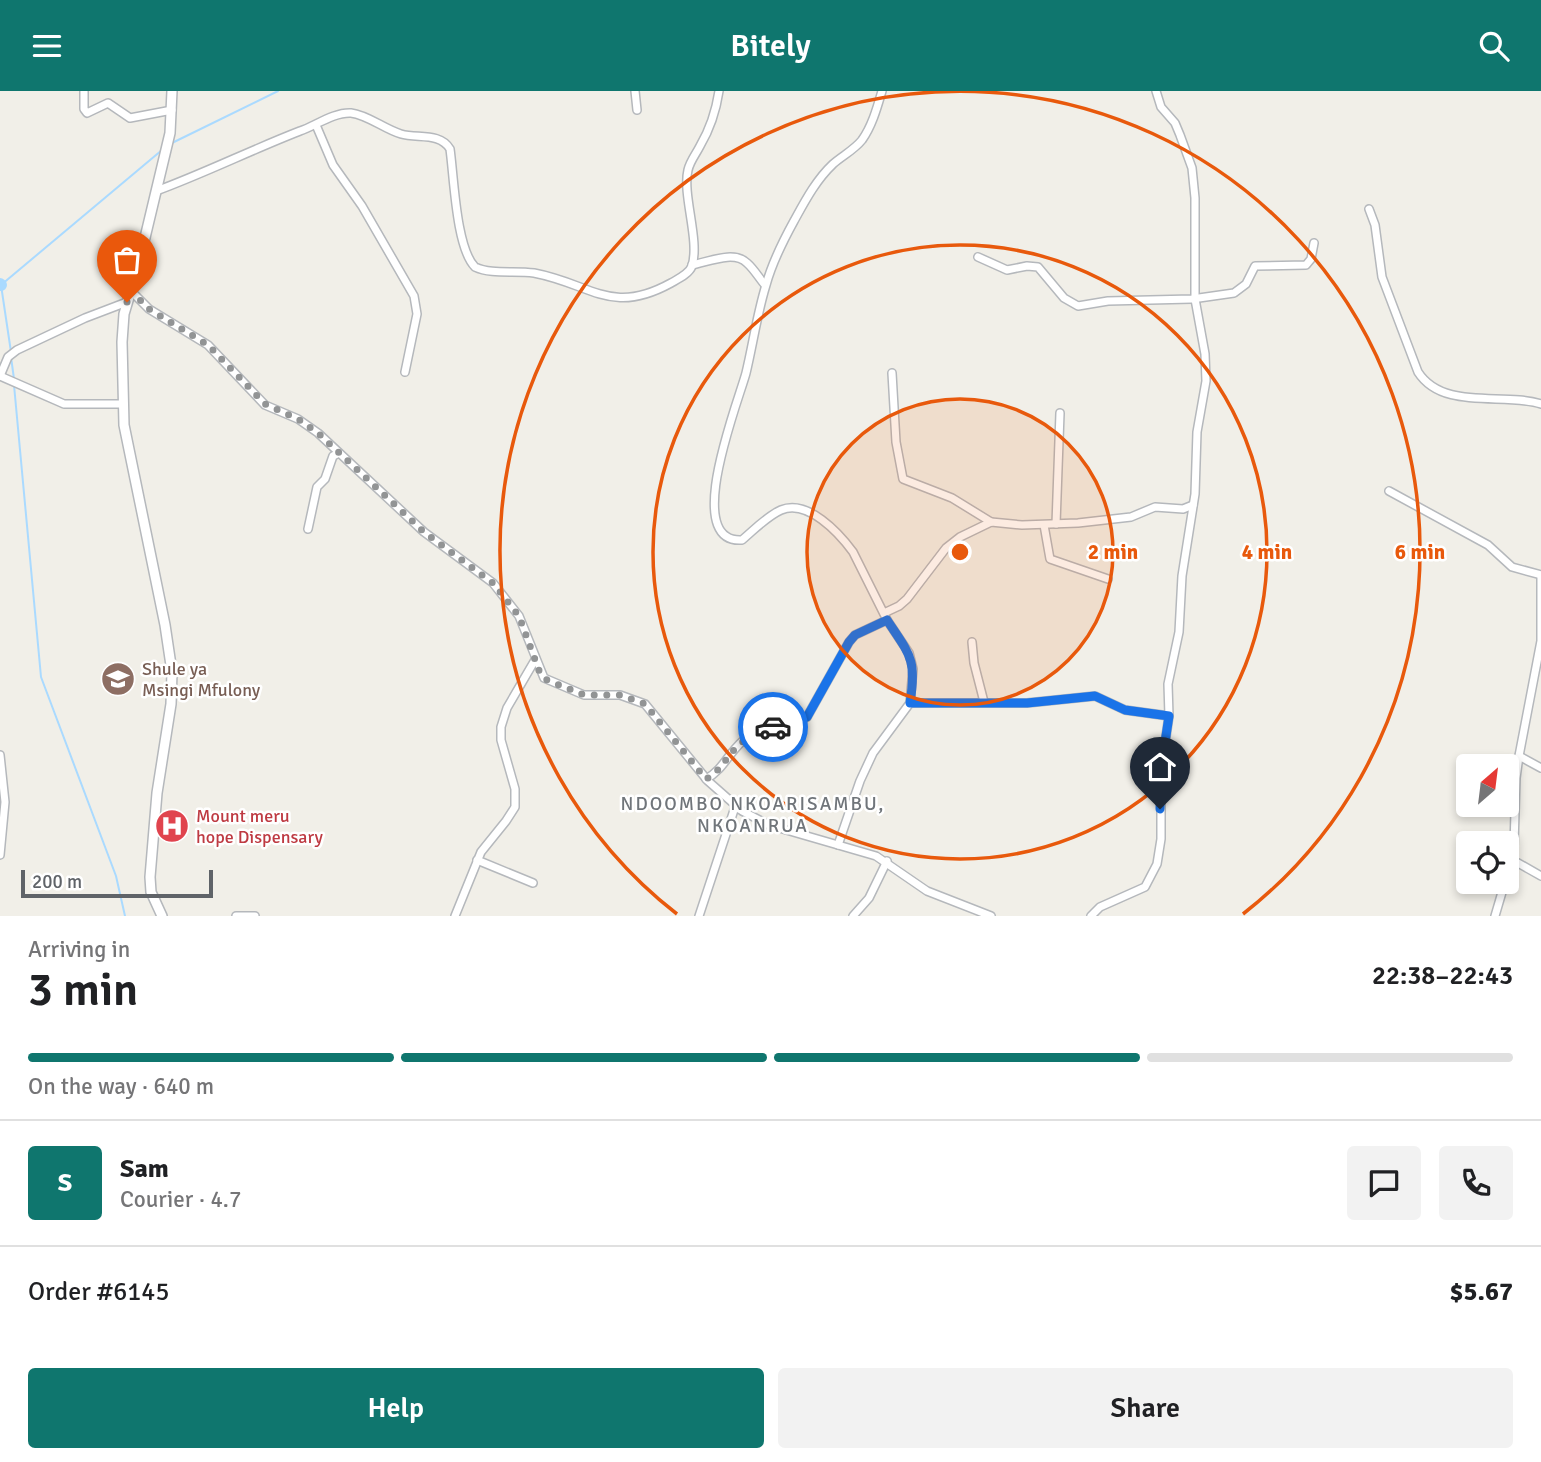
<!DOCTYPE html>
<meta charset="utf-8">
<style>
:root{--surface:#fff;--page:#f2f2f2;--text:#202124;--muted:#757577;--line:#e0e0e0;--accent:#0f766e}
body{margin:0;font-family:Signika,sans-serif;background:var(--page);color:var(--text);height:100vh;display:flex;flex-direction:column;font-size:26px;white-space:nowrap}
*{box-sizing:border-box;margin:0}
p{font-size:23px;color:var(--muted)}
.icon{flex:none;width:38px;height:38px;fill:none;stroke:currentColor;stroke-width:2;stroke-linecap:round;stroke-linejoin:round}
.map{position:relative;height:825px;overflow:hidden}
.sheet{display:flex;flex-direction:column;background:var(--surface);flex:1}
.sheet>*{flex:none}
.needle{width:46px;rotate:28deg}
.fabs{position:absolute;left:1456px;top:663px;display:grid;gap:14px}
.fabs a{display:grid;place-items:center;width:63px;height:63px;border-radius:7px;background:var(--surface);box-shadow:0 4px 10px #0003;font-size:35px}
.scale{position:absolute;left:21px;bottom:18px;width:192px;box-sizing:border-box;padding-left:7px;border:4px solid #5f6368;border-top:0;font-size:19px;line-height:24px;white-space:nowrap;color:#5f6368;-webkit-text-stroke:5px #fff;paint-order:stroke}
.pin{position:absolute;display:grid;place-items:center;width:60px;height:60px;color:#fff;margin:-72px -30px;border-radius:50% 50% 50% 0;rotate:-45deg;box-shadow:0 0 7px #0007}
.pin .icon{rotate:45deg}
.courier{position:absolute;display:grid;place-items:center;width:70px;height:70px;margin:-35px;border:5px solid #1a73e8;border-radius:50%;background:#fff;color:#222;box-shadow:0 2px 9px #0007}
.headline em{font-style:normal;font-weight:600}
.headline div{display:flex;flex-direction:column-reverse}
.headline{display:flex;align-items:center;justify-content:space-between;height:119px;padding:0 28px}
h1{font-size:46px;font-weight:600;line-height:52px}
.bar{display:grid;grid-template-columns:repeat(4,1fr);gap:10px 7px;align-content:center;height:84px;padding:0 28px}
.bar i{height:9px;border-radius:5px;background:var(--line)}
.bar .selected{background:var(--accent)}
.bar p{grid-column:span 4}
.line{display:flex;align-items:center;gap:18px;padding:0 28px;border-top:2px solid var(--line)}
.line div{flex:1}
.round{display:grid;place-items:center;flex:none;width:74px;height:74px;border-radius:7px;background:var(--page)}
.action{display:flex;gap:14px;margin-top:auto;padding:14px 28px}
.action a{flex:1;height:80px;border-radius:7px;background:var(--accent);color:#fff;font-size:28px;font-weight:600;line-height:80px;text-align:center}
.action a+a{background:var(--page);color:var(--text)}
header{display:flex;justify-content:space-between;align-items:center;height:91px;padding:0 28px;background:var(--accent);color:#fff;font-size:32px;font-weight:600}
.map>svg:first-child{display:block}
.lines{fill:none;stroke-linecap:round;stroke-linejoin:round}
.stream{stroke:#aadaff;stroke-width:2}
.river{stroke:#aadaff;stroke-width:12}
.minor-casing{stroke:#b5b8bc;stroke-width:10}
.tertiary-casing{stroke:#b5b8bc;stroke-width:12}
.minor{stroke:#fff;stroke-width:7}
.tertiary{stroke:#fff;stroke-width:9}
.done{stroke:#929495;stroke-width:7;stroke-dasharray:0 12.6}
.route{stroke:#1a73e8;stroke-width:9}
.ring{fill:none;stroke:#e8590c;stroke-width:3.5}
.labels{text-anchor:middle;stroke-width:5;stroke-linejoin:round;paint-order:stroke}
.education-label{font-size:18px;fill:#785e54;stroke:#fff;text-anchor:start}
.health-label{font-size:18px;fill:#be3a42;stroke:#fff;text-anchor:start}
.neighbourhood-label{font-size:19px;letter-spacing:2px;fill:#70757a;stroke:#fff}
.centre{fill:#e8590c;stroke:#fff;stroke-width:3.5}
.ring-label{font-size:21px;text-anchor:middle;font-weight:bold;fill:#e8590c;stroke:#fff;stroke-width:5;stroke-linejoin:round;paint-order:stroke}
</style>
<header><svg class="icon" aria-label="menu" viewBox="0 0 24 24"><path d="M4 6h16M4 12h16M4 18h16"/></svg>Bitely<svg class="icon" aria-label="search" viewBox="0 0 24 24"><circle cx="10" cy="10" r="6"/><path d="M15 15l6 6"/></svg></header>
<div class="map">
<svg width="1541" height="825" viewBox="0 0 1541 825">
<rect width="100%" height="100%" fill="#f1efe8"/>
<g class="lines">
<g class="stream">
<polyline points="172,52 278,0"/>
<polyline points="11,261 1,194 162,59"/>
<polyline points="11,266 14,288"/>
<polyline points="14,294 41,586 116,785 125,825"/>
</g>
<polyline class="river" points="0,193 1,194"/>
<g class="minor-casing">
<g id="minor">
<polyline points="84,0 84,18 87,22 108,12 130,27 172,19"/>
<polyline points="635,0 637,19"/>
<polyline points="316,34 333,74 362,115 414,205 417,223 405,281"/>
<path d="M156,100C205,82 251,59 300,40C315,35 334,21 351,22C368,24 384,38 401,43C417,48 440,41 450,58C454,86 456,157 475,176C492,184 515,179 534,182C592,193 611,225 671,192C678,188 689,183 692,175C700,149 682,104 688,79C690,70 696,63 700,55C710,38 716,20 719,0"/>
<path d="M1369,118L1375,134L1382,186L1418,281C1443,320 1503,301 1541,313"/>
<polyline points="978,166 1007,179 1027,175 1038,176 1064,207 1078,215 1108,210 1192,208 1234,202 1246,193 1255,175 1306,174 1311,168 1314,152"/>
<path d="M692,174C708,171 734,159 747,172C754,178 759,187 765,194"/>
<polyline points="131,200 149,218 208,254 265,314 298,328 318,342 424,441 493,492 519,525 544,587 584,604 620,604 645,613 708,690 742,720 769,734 876,765 927,800 991,825"/>
<polyline points="892,282 896,351 903,388 952,407 991,431"/>
<polyline points="0,285 8,266 17,259 85,227 127,211"/>
<polyline points="0,285 64,313 122,313"/>
<polyline points="1389,400 1488,454 1512,476 1541,484"/>
<polyline points="1056,433 1060,322"/>
<polyline points="1044,434 1050,468 1108,488"/>
<polyline points="308,438 317,396 325,388 333,365 339,362"/>
<polyline points="884,522 899,515 907,508 946,457 960,446 991,431 1022,434 1078,432 1131,426 1155,416 1183,418 1193,414"/>
<polyline points="972,551 974,572 984,611"/>
<polyline points="910,612 1027,612 1095,605 1125,619 1169,625"/>
<polyline points="0,664 5,711 0,764"/>
<polyline points="1519,665 1541,677"/>
<path d="M706,688C725,678 731,656 749,645C767,635 789,635 807,626L849,551L855,544L887,529"/>
<path d="M838,754L860,690L873,662L910,612L913,578L909,562L887,529L853,461C839,442 808,408 781,419C767,425 754,439 742,449C681,453 739,309 746,282C753,253 757,223 766,194C772,172 783,150 794,130C805,110 816,89 833,73C842,65 854,59 862,49C872,35 877,17 882,0"/>
<polyline points="1511,768 1541,785"/>
<polyline points="477,769 533,792"/>
<polyline points="1507,784 1514,755 1516,687 1519,665 1541,550 1541,486"/>
<polyline points="236,825 255,825"/>
<polyline points="455,825 481,761 506,730 515,716 515,698 501,649 501,636 507,617 535,569"/>
<polyline points="699,825 735,716"/>
<polyline points="853,825 869,807 887,770"/>
<polyline points="1091,825 1100,816 1145,796 1157,773 1161,748 1161,679 1169,625 1168,593 1179,541 1182,485 1195,403 1197,341 1206,290 1205,263 1195,208 1195,107 1192,77 1180,44 1175,32 1161,16 1156,0"/>
<polyline points="1495,825 1505,791"/>
</g>
</g>
<g class="tertiary-casing">
<polyline id="tertiary" points="162,825 151,801 150,786 157,702 171,613 172,581 165,534 124,334 122,251 124,223 138,176 170,42 172,0"/>
</g>
<use href="#minor" class="minor"/>
<use href="#tertiary" class="tertiary"/>
</g>
<g class="lines">
<path class="done" d="M127,211L131,200L149,218L208,254L265,313L298,328L318,342L424,441L493,492L519,525L540,582L547,589L584,604H620L645,613L706,688C721,680 726,666 738,655C748,645 760,641 773,636"/>
<path class="route" d="M773,636L807,626L849,551L855,544L887,529C910,564 917,568 910,612H1027L1095,605L1125,619L1169,625L1161,678L1160,718"/>
</g>
<circle cx="960" cy="461" r="153" fill="#e8590c" fill-opacity=".12"/>
<g class="ring">
<circle cx="960" cy="461" r="153"/>
<circle cx="960" cy="461" r="307"/>
<path d="M677 823A460 460 0 1 1 1243 823"/>
</g>
<defs>
<g id="school-disc" transform="scale(1.75)"><circle r="9.5" fill="#8d6e63" stroke="#fff"/><path d="M0-5L7-2L0 1L-7-2ZM-4 1L0 2.5L4 1V4Q0 6-4 4Z" fill="#fff"/></g>
<g id="hospital-disc" transform="scale(1.75)"><circle r="9.5" fill="#e0444e" stroke="#fff"/><path d="M-5-5h3v3.5h4V-5h3V5h-3V1.5h-4V5h-3Z" fill="#fff"/></g>
</defs>
<g fill-rule="evenodd">
<use href="#school-disc" x="118" y="588"/>
<use href="#hospital-disc" x="172" y="735"/>
</g>
<g class="labels">
<g class="education-label">
<text x="142" y="584">Shule ya<tspan x="142" dy="21">Msingi Mfulony</tspan></text>
</g>
<g class="health-label">
<text x="196" y="731">Mount meru<tspan x="196" dy="21">hope Dispensary</tspan></text>
</g>
<g class="neighbourhood-label">
<text x="753" y="719">NDOOMBO NKOARISAMBU,<tspan x="753" dy="22">NKOANRUA</tspan></text>
</g>
</g>
<circle cx="960" cy="461" r="10" class="centre"/>
<g class="ring-label">
<text x="1113" y="468">2 min</text>
<text x="1267" y="468">4 min</text>
<text x="1420" y="468">6 min</text>
</g>
</svg>
<div class="fabs">
<a><svg class="needle" viewBox="-14 -14 28 28"><path d="M0-13l5 13h-10z" fill="#e53935"/><path d="M0 13l5-13h-10z" fill="#757577"/></svg></a>
<a><svg class="icon" aria-label="locate" viewBox="0 0 24 24"><circle cx="12" cy="12" r="6"/><path d="M12 2v4M12 18v4M2 12h4M18 12h4"/></svg></a>
</div>
<div class="scale">200 m</div>
<div class="pin" style="left:127px;top:211px;background:#ea580c"><svg class="icon" aria-label="bag" viewBox="0 0 24 24"><path d="M5 8h14l-1 12H6zM9 8a3 3 0 0 1 6 0"/></svg></div>
<div class="pin" style="left:1160px;top:718px;background:#1f2937"><svg class="icon" aria-label="home" viewBox="0 0 24 24"><path d="M3 11l9-7 9 7M6 9v11h12V9"/></svg></div>
<div class="courier" style="left:773px;top:636px"><svg class="icon" aria-label="car" viewBox="0 0 24 24"><path d="M5 17H2v-5l4-1 3-4h7l3 4 3 1v5h-3M9 17h6M6 11h13"/><circle cx="7" cy="17" r="2"/><circle cx="17" cy="17" r="2"/></svg></div>
</div>
<section class="sheet">
<div class="headline"><div><h1>3 min</h1><p>Arriving in</p></div><em>22:38–22:43</em></div>
<div class="bar"><i class="selected"></i><i class="selected"></i><i class="selected"></i><i></i><p>On the way · 640 m</p></div>
<div class="line" style="height:126px"><b class="round" style="background:var(--accent);color:#fff">S</b><div><b>Sam</b><p>Courier · 4.7</p></div><a class="round"><svg class="icon" aria-label="chat" viewBox="0 0 24 24"><path d="M4 5h16v11H9l-5 4z"/></svg></a><a class="round"><svg class="icon" aria-label="phone" viewBox="0 0 24 24"><path d="M5 4h4l2 5-3 2q2 4 5 5l2-3 5 2v4C11 20 4 13 5 4z"/></svg></a></div>
<div class="line" style="height:91px"><div>Order #6145</div><b>$5.67</b></div>
<div class="action"><a>Help</a><a>Share</a></div>
</section>
